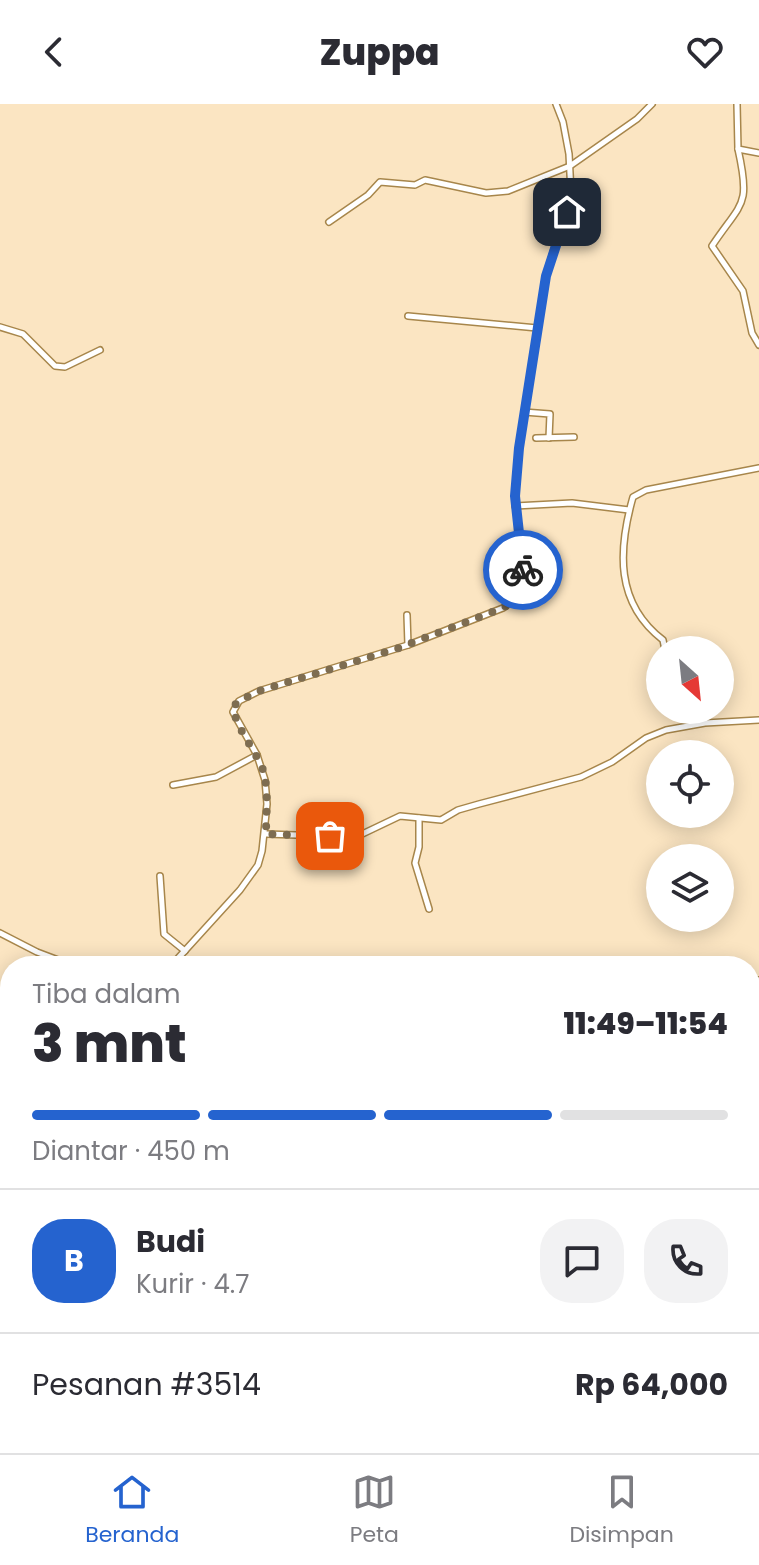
<!DOCTYPE html>
<html lang="id">
<meta charset="utf-8">
<style>
:root{--surface:#fff;--page:#f2f2f3;--text:#2b2b33;--muted:#7c7c81;--line:#e1e1e2;--accent:#2563cf}
body{margin:0;font-family:Poppins,sans-serif;background:var(--page);color:var(--text);height:100vh;display:flex;flex-direction:column;font-size:30px;white-space:nowrap}
*{box-sizing:border-box;margin:0}
p{font-size:26px;color:var(--muted)}
.icon{flex:none;width:44px;height:44px;fill:none;stroke:currentColor;stroke-width:2;stroke-linecap:round;stroke-linejoin:round}
.map{position:relative;flex:1;overflow:hidden}
.drawer{position:absolute;left:0px;top:852px;width:760px;height:498px;display:flex;flex-direction:column;background:var(--surface);border-radius:32px 32px 0 0;box-shadow:0 4px 20px #0003}
.drawer>*{flex:none}
.needle{width:52px;rotate:153deg}
.buttons{position:absolute;left:646px;top:532px;display:grid;gap:16px}
.buttons a{display:grid;place-items:center;width:88px;height:88px;border-radius:50%;background:var(--surface);box-shadow:0 4px 20px #0003;font-size:40px}
.pin{position:absolute;display:grid;place-items:center;width:68px;height:68px;color:#fff;margin:-34px;border-radius:16px;box-shadow:0 4px 12px #0006}
.courier{position:absolute;display:grid;place-items:center;width:80px;height:80px;margin:-40px;border:6px solid #2563cf;border-radius:50%;background:#fff;color:#222;box-shadow:0 2px 10px #0007}
.overview em{font-style:normal;font-weight:800}
.overview div{display:flex;flex-direction:column-reverse}
.overview{display:flex;align-items:center;justify-content:space-between;height:136px;padding:0 32px}
h1{font-size:52px;font-weight:800;line-height:60px}
.bar{display:grid;grid-template-columns:repeat(4,1fr);gap:12px 8px;align-content:center;height:96px;padding:0 32px}
.bar i{height:10px;border-radius:6px;background:var(--line)}
.bar .on{background:var(--accent)}
.bar p{grid-column:span 4}
.line{display:flex;align-items:center;gap:20px;padding:0 32px;border-top:2px solid var(--line)}
.line div{flex:1}
.round{display:grid;place-items:center;flex:none;width:84px;height:84px;border-radius:32px;background:var(--page)}
header{display:flex;justify-content:space-between;align-items:center;height:104px;padding:0 32px;background:var(--surface);font-size:36px;font-weight:800}
.dock{display:flex;justify-content:space-around;align-items:center;height:112px;border-top:2px solid var(--line);background:var(--surface);font-size:22px;color:var(--muted)}
.dock a{display:grid;justify-items:center;gap:4px}
.dock .on{color:var(--accent)}
.map>svg:first-child{display:block}
.lines{fill:none;stroke-linecap:round;stroke-linejoin:round}
.stream{stroke:#ea9493;stroke-width:2}
.minor-casing{stroke:#a7864b;stroke-width:8}
.secondary-casing{stroke:#a7864b;stroke-width:10}
.minor{stroke:#fff;stroke-width:5}
.secondary{stroke:#fff;stroke-width:7}
.done{stroke:#7e6d51;stroke-width:8;stroke-dasharray:0 14.4}
.route{stroke:#2563cf;stroke-width:10}
</style>
<header><svg class="icon" aria-label="back" viewBox="0 0 24 24"><path d="M15 5l-7 7 7 7"/></svg>Zuppa<svg class="icon" aria-label="heart" viewBox="0 0 24 24"><path d="M12 20l-8-8c-3-5 5-10 8-4 3-6 11-1 8 4z"/></svg></header>
<div class="map">
<svg width="759" height="1349" viewBox="0 0 759 1349">
<rect width="100%" height="100%" fill="#fbe5c2"/>
<g class="lines">
<g class="stream">
<polyline points="0,1245 10,1252"/>
<polyline points="104,1340 108,1349"/>
</g>
<g class="minor-casing">
<g id="minor">
<polyline points="737,0 738,45 759,49"/>
<path d="M738,45C751,103 742,97 712,142L743,187L752,229L759,241"/>
<polyline points="329,118 368,91 380,78 415,81 425,76 486,89 508,87 570,62 637,15 652,0"/>
<polyline points="408,212 537,224"/>
<polyline points="0,223 23,230 55,262 65,263 100,246"/>
<polyline points="524,308 550,310 549,334"/>
<polyline points="536,334 574,333"/>
<polyline points="515,402 572,399 629,406"/>
<polyline points="407,511 408,541"/>
<path d="M665,546L663,536C615,499 618,446 633,393L646,386L759,364"/>
<polyline points="695,606 705,618"/>
<polyline points="173,681 216,673 257,651"/>
<polyline points="419,714 419,743 415,759 429,805"/>
<polyline points="266,730 356,733 400,712 441,716 458,706 479,700 581,673 612,658 646,634 666,626 705,619 759,616"/>
<polyline points="160,772 164,830 185,847"/>
<polyline points="0,829 37,848 74,862"/>
<polyline points="171,862 240,786 258,761 262,747 267,700 265,676 257,651 233,608 239,597 259,587 408,541 503,504 521,491 524,473 515,392 519,344 546,172 571,89 569,50 563,18 556,0"/>
<polyline points="750,1094 759,1093"/>
<polyline points="0,1095 10,1099"/>
<polyline points="0,1207 10,1209"/>
<polyline points="148,1340 168,1345 174,1340"/>
<polyline points="224,1340 238,1349"/>
</g>
</g>
<g class="secondary-casing">
<g id="secondary">
<polyline points="750,883 759,877"/>
<polyline points="38,1349 40,1340"/>
</g>
</g>
<use href="#minor" class="minor"/>
<use href="#secondary" class="secondary"/>
</g>
<g class="lines">
<path class="done" d="M330,732L266,730C266,709 269,686 263,666C257,648 232,619 234,602L239,597L259,587L396,545L503,504L521,491L523,466"/>
<polyline class="route" points="523,466 515,392 519,344 546,172 567,108"/>
</g>
</svg>
<div class="buttons">
<a><svg class="needle" viewBox="-14 -14 28 28"><path d="M0-13l5 13h-10z" fill="#e53935"/><path d="M0 13l5-13h-10z" fill="#7c7c81"/></svg></a>
<a><svg class="icon" aria-label="locate" viewBox="0 0 24 24"><circle cx="12" cy="12" r="6"/><path d="M12 2v4M12 18v4M2 12h4M18 12h4"/></svg></a>
<a><svg class="icon" aria-label="layers" viewBox="0 0 24 24"><path d="M12 4l9 5-9 5-9-5zM3 14l9 5 9-5"/></svg></a>
</div>
<div class="pin" style="left:330px;top:732px;background:#ea580c"><svg class="icon" aria-label="bag" viewBox="0 0 24 24"><path d="M5 8h14l-1 12H6zM9 8a3 3 0 0 1 6 0"/></svg></div>
<div class="pin" style="left:567px;top:108px;background:#1f2937"><svg class="icon" aria-label="home" viewBox="0 0 24 24"><path d="M3 11l9-7 9 7M6 9v11h12V9"/></svg></div>
<div class="courier" style="left:523px;top:466px"><svg class="icon" aria-label="bike" viewBox="0 0 24 24"><circle cx="6" cy="16" r="4"/><circle cx="18" cy="16" r="4"/><path d="M6 16l4-8h5l3 8M10 8l3 8H6M13 5h3"/></svg></div>
<section class="drawer">
<div class="overview"><div><h1>3 mnt</h1><p>Tiba dalam</p></div><em>11:49–11:54</em></div>
<div class="bar"><i class="on"></i><i class="on"></i><i class="on"></i><i></i><p>Diantar · 450 m</p></div>
<div class="line" style="height:144px"><b class="round" style="background:var(--accent);color:#fff">B</b><div><b>Budi</b><p>Kurir · 4.7</p></div><a class="round"><svg class="icon" aria-label="chat" viewBox="0 0 24 24"><path d="M4 5h16v11H9l-5 4z"/></svg></a><a class="round"><svg class="icon" aria-label="phone" viewBox="0 0 24 24"><path d="M5 4h4l2 5-3 2q2 4 5 5l2-3 5 2v4C11 20 4 13 5 4z"/></svg></a></div>
<div class="line" style="height:104px"><div>Pesanan #3514</div><b>Rp 64,000</b></div>
</section>
</div>
<nav class="dock">
<a class="on"><svg class="icon" aria-label="home" viewBox="0 0 24 24"><path d="M3 11l9-7 9 7M6 9v11h12V9"/></svg>Beranda</a>
<a><svg class="icon" aria-label="map" viewBox="0 0 24 24"><path d="M3 6l6-2 6 2 6-2v14l-6 2-6-2-6 2zM9 4v14M15 6v14"/></svg>Peta</a>
<a><svg class="icon" aria-label="saved" viewBox="0 0 24 24"><path d="M7 4h10v16l-5-4-5 4z"/></svg>Disimpan</a>
</nav>
